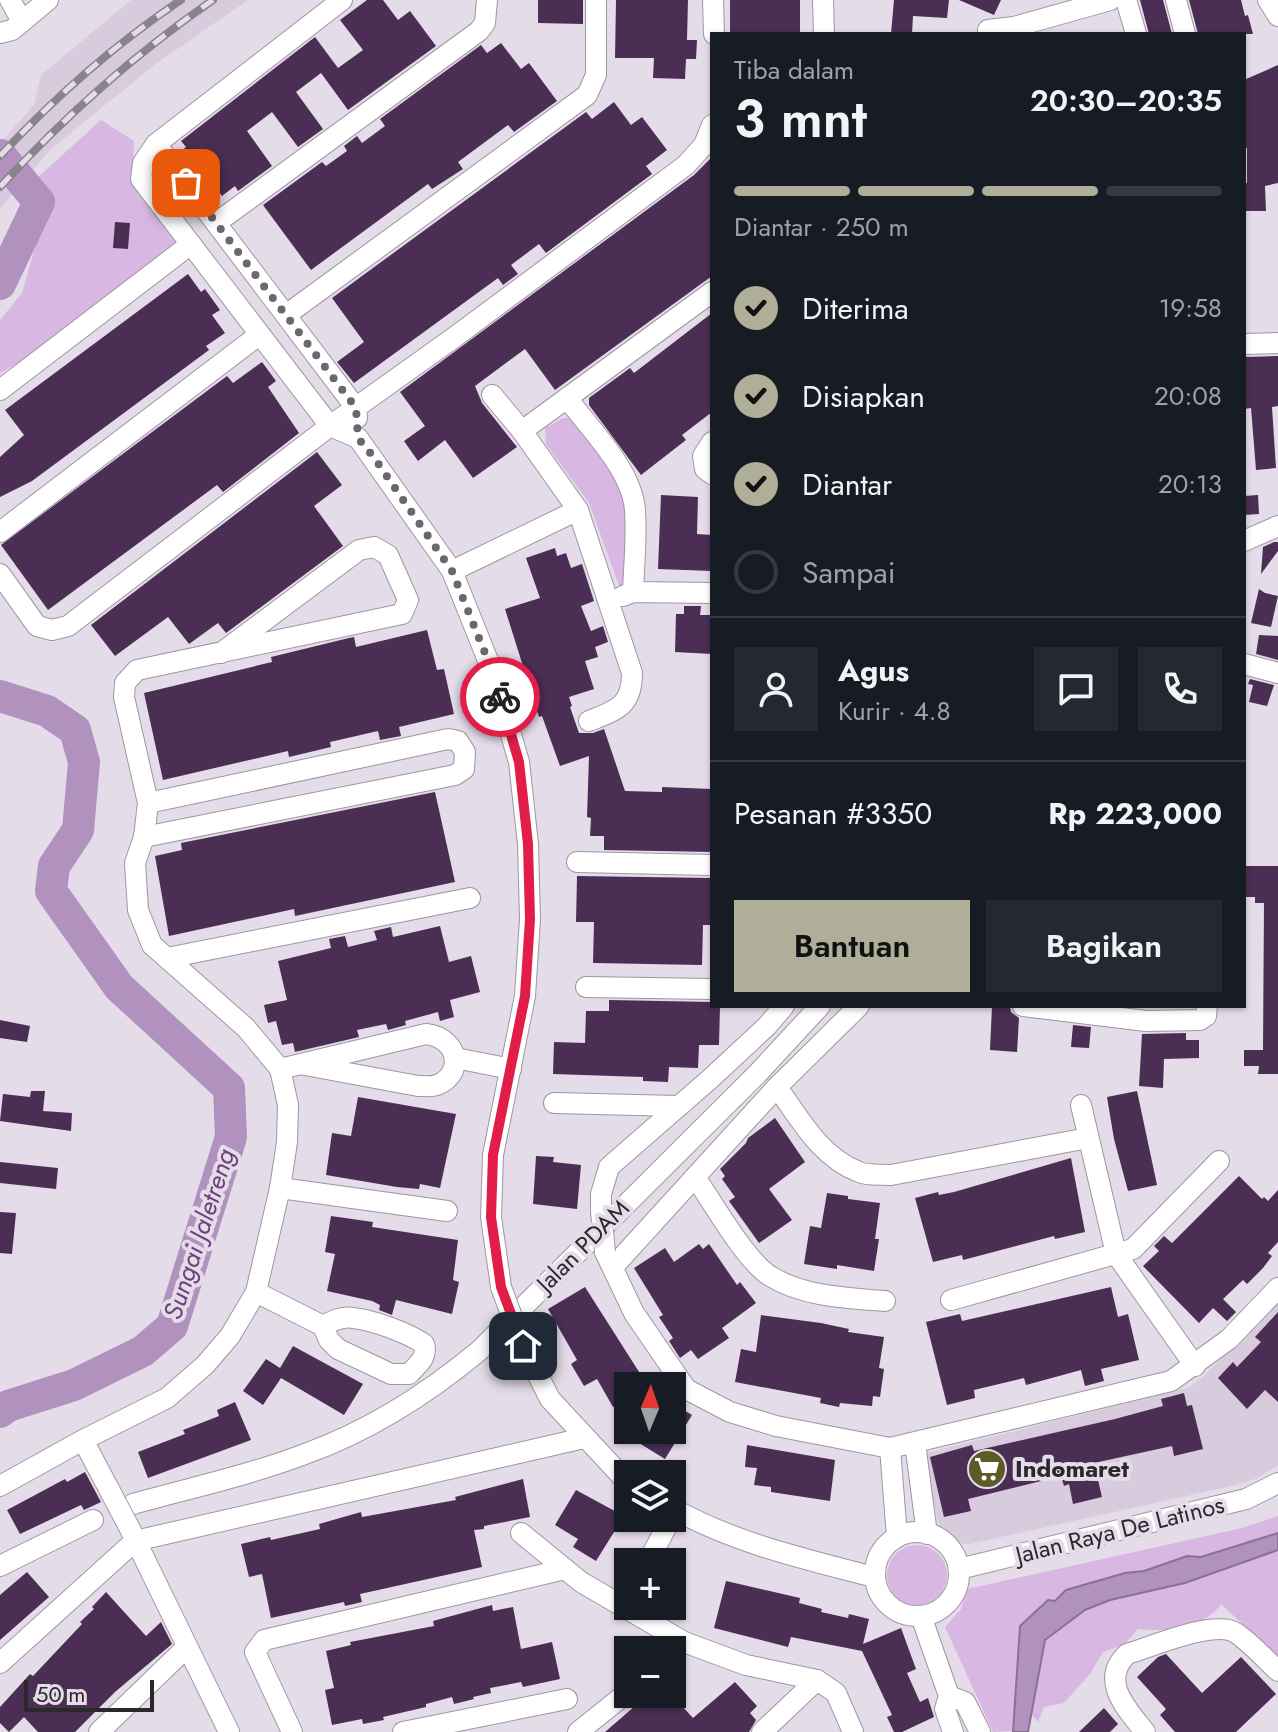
<!DOCTYPE html>
<html lang="id">
<meta charset="utf-8">
<style>
:root{--surface:#171b24;--page:#242831;--text:#f1f3f6;--muted:#9ea1a6;--line:#363941;--accent:#aeae99}
body{margin:0;font-family:Jost,sans-serif;background:var(--page);color:var(--text);height:100vh;display:flex;flex-direction:column;font-size:30px;white-space:nowrap}
*{box-sizing:border-box;margin:0}
p{font-size:26px;color:var(--muted)}
.icon{flex:none;width:44px;height:44px;fill:none;stroke:currentColor;stroke-width:2;stroke-linecap:round;stroke-linejoin:round}
.map{position:relative;flex:1;overflow:hidden}
.panel{position:absolute;left:710px;top:32px;width:536px;height:976px;display:flex;flex-direction:column;background:var(--surface);border-radius:0px;box-shadow:0 2px 6px #0004}
.panel>*{flex:none}
.needle{width:52px;rotate:2deg}
.fabs{position:absolute;left:614px;top:1372px;display:grid;gap:16px}
.fabs a{display:grid;place-items:center;width:72px;height:72px;border-radius:0px;background:var(--surface);box-shadow:0 2px 6px #0004;font-size:40px}
.scale{position:absolute;left:24px;bottom:20px;width:130px;box-sizing:border-box;padding-left:8px;border:4px solid #2b282c;border-top:0;font-size:22px;line-height:28px;white-space:nowrap;color:#2b282c;-webkit-text-stroke:6px #e5dce9;paint-order:stroke}
.pin{position:absolute;display:grid;place-items:center;width:68px;height:68px;color:#fff;margin:-34px;border-radius:16px;box-shadow:0 4px 12px #0006}
.courier{position:absolute;display:grid;place-items:center;width:80px;height:80px;margin:-40px;border:6px solid #e11d48;border-radius:50%;background:#fff;color:#222;box-shadow:0 2px 10px #0007}
.overview em{font-style:normal;font-weight:600}
.overview div{display:flex;flex-direction:column-reverse}
.overview{display:flex;align-items:center;justify-content:space-between;height:136px;padding:0 24px}
h1{font-size:52px;font-weight:600;line-height:60px}
.bar{display:grid;grid-template-columns:repeat(4,1fr);gap:12px 8px;align-content:center;height:96px;padding:0 24px}
.bar i{height:10px;border-radius:6px;background:var(--line)}
.bar .active{background:var(--accent)}
.bar p{grid-column:span 4}
.line{display:flex;align-items:center;gap:20px;padding:0 24px;border-top:2px solid var(--line)}
.line div{flex:1}
.round{display:grid;place-items:center;flex:none;width:84px;height:84px;border-radius:0px;background:var(--page)}
ol{padding:0 24px;list-style:none}
li{display:flex;align-items:center;gap:24px;height:88px}
li p{margin-inline-start:auto}
li .icon{padding:8px;border-radius:50%;background:var(--accent);color:#111;stroke-width:4}
li:last-child{color:var(--muted)}
li i{width:44px;height:44px;border:4px solid var(--line);border-radius:50%}
.cta{display:flex;gap:16px;margin-top:auto;padding:16px 24px}
.cta a{flex:1;height:92px;border-radius:0px;background:var(--accent);color:#111;font-size:32px;font-weight:600;line-height:92px;text-align:center}
.cta a+a{background:var(--page);color:var(--text)}
.map>svg:first-child{display:block}
.built{fill:#d8cbdd}
.green{fill:#d8b8e3}
.water{fill:#b191bd;stroke:#897292;stroke-width:2}
.lines{fill:none;stroke-linecap:round;stroke-linejoin:round}
.river{stroke:#b191bd;stroke-width:32}
.building{fill:#4b2e54}
.minor-casing{stroke:#9e96a1;stroke-width:22}
.minor{stroke:#fff;stroke-width:20}
.rail-casing{stroke:#89838b;stroke-width:8}
.rail{stroke:#e5dce9;stroke-width:5;stroke-dasharray:15;stroke-linecap:butt}
.minor-bridge-casing{stroke:#9e96a1;stroke-width:22;stroke-linecap:butt}
.minor-bridge{stroke:#fff;stroke-width:20}
.done{stroke:#6c676e;stroke-width:8;stroke-dasharray:0 14.4}
.route{stroke:#e11d48;stroke-width:10}
.labels{text-anchor:middle;stroke-width:8;stroke-linejoin:round;paint-order:stroke}
.street-label{font-size:24px;fill:#2b282c;stroke:#e5dce9}
.poi-label{font-size:24px;font-weight:bold;fill:#2b282c;stroke:#e5dce9;text-anchor:start}
.water-label{font-size:26px;font-style:italic;fill:#6d427c;stroke:#e5dce9}
</style>
<div class="map">
<svg width="1278" height="1732" viewBox="0 0 1278 1732">
<rect width="100%" height="100%" fill="#e5dce9"/>
<g class="built">
<polygon points="131,0 248,0 157,63 51,149 0,209 0,143 34,105 41,75"/>
<polygon points="1278,1301 1278,1465 1274,1468 1258,1478 1236,1485 970,1544 953,1543 945,1537 940,1529 922,1454 1188,1388 1202,1378"/>
</g>
<g class="green">
<polygon points="101,120 134,141 132,185 177,244 34,354 0,373 0,320 22,293 47,205 37,178"/>
<polygon points="574,417 625,481 636,583 620,588 589,503 546,444 545,428 563,418"/>
<polygon points="1278,1516 1278,1533 1201,1557 1187,1556 1144,1571 1125,1573 1066,1590 1055,1601 1020,1626 1014,1731 993,1732 945,1627 961,1609 967,1589 1242,1528"/>
<circle cx="917" cy="1575" r="30"/>
<path d="M1278,1550V1657L1221,1604C1204,1629 1166,1632 1138,1629L1125,1644L1103,1652L1090,1674L1064,1703L1044,1707L1038,1722L1031,1714L1045,1640L1085,1610L1110,1600L1185,1583Z"/>
</g>
<polygon class="water" points="1278,1533 1278,1550 1185,1583 1110,1600 1085,1610 1045,1640 1028,1732 1013,1732 1020,1626 1048,1600 1055,1601 1066,1590 1125,1573 1144,1571 1187,1556 1201,1557"/>
<g class="lines">
<g class="river">
<polyline points="0,155 39,202 0,284"/>
<polyline points="0,696 47,711 75,730 84,762 78,830 54,866 51,891 119,987 229,1088 231,1137 172,1326 143,1351 74,1385 8,1406 0,1412"/>
</g>
</g>
<g class="building">
<polygon points="367,0 383,0 398,20 410,11 436,46 348,110 321,73 296,92 323,129 298,147 272,112 247,131 272,166 238,191 235,186 222,196 194,159 187,164 179,153 186,147 181,141 315,37 338,68 363,50 340,20"/>
<polygon points="538,0 583,0 583,24 538,23"/>
<polygon points="616,0 688,0 687,40 697,40 696,59 686,59 685,79 653,78 654,58 615,58"/>
<rect x="730" y="0" width="70" height="34"/>
<polygon points="894,0 949,0 947,18 913,16 912,34 891,34"/>
<polygon points="959,0 1001,0 994,15"/>
<polygon points="1140,0 1163,0 1172,34 1149,34"/>
<polygon points="1189,0 1241,0 1245,16 1248,15 1253,34 1198,34"/>
<polygon points="501,43 521,69 529,63 557,101 514,132 508,125 458,162 463,169 432,189 428,184 311,270 263,205 322,162 326,166 347,151 344,146 357,136 362,143 385,126 380,119 481,45 487,53"/>
<polygon points="1278,65 1278,183 1265,186 1266,211 1244,211 1244,183 1247,183 1247,148 1244,148 1244,80"/>
<polygon points="614,102 631,125 642,117 667,150 646,166 652,174 546,253 539,244 511,265 518,274 503,285 498,278 354,383 337,362 364,342 332,298 586,112 592,119"/>
<polygon points="712,157 712,276 555,390 525,349 475,386 482,403 517,447 473,478 445,440 418,461 404,441 425,426 400,392 694,175"/>
<polygon points="115,222 130,223 128,249 113,248"/>
<polygon points="188,274 201,292 205,289 220,310 212,315 225,333 206,346 209,350 32,481 0,497 0,457 24,435 5,410"/>
<polygon points="712,313 712,412 682,435 686,440 641,475 589,405 589,398 630,368 634,373"/>
<polygon points="1278,356 1278,406 1272,407 1276,468 1256,470 1251,408 1244,409 1244,357"/>
<polygon points="262,362 276,381 268,387 299,433 223,492 217,485 48,610 1,545 227,376 233,383"/>
<polygon points="317,452 342,485 314,506 343,546 226,633 218,623 189,644 168,617 115,656 91,625"/>
<polygon points="661,495 698,497 697,534 712,535 712,571 658,569"/>
<polygon points="1258,495 1259,514 1244,515 1244,496"/>
<polygon points="1274,542 1278,542 1278,551 1261,574 1263,547"/>
<polygon points="555,548 557,556 566,553 571,568 582,564 594,601 581,606 591,631 603,626 608,642 595,647 598,657 585,661 594,689 569,697 572,706 570,707 579,733 593,733 604,729 625,791 662,792 662,787 712,789 712,852 604,850 604,836 590,836 591,818 587,817 589,756 560,766 542,716 539,717 505,609 540,598 526,558"/>
<polygon points="1259,589 1265,593 1278,596 1271,627 1251,623"/>
<polygon points="684,606 701,606 700,615 712,615 712,654 675,652 676,614 684,614"/>
<polygon points="427,630 437,670 444,669 454,714 399,727 401,736 380,740 378,731 330,742 331,747 289,757 288,751 163,780 144,693 272,662 271,657 349,638 354,637 356,647"/>
<polygon points="1259,635 1278,636 1278,660 1256,654"/>
<polygon points="1250,679 1274,685 1267,706 1249,702 1253,685 1248,684"/>
<polygon points="435,792 455,882 295,916 294,909 169,936 155,856 182,850 181,843"/>
<polygon points="1244,866 1278,866 1278,1074 1258,1074 1259,1066 1244,1066 1244,1050 1263,1050 1264,903 1255,903 1255,897 1244,897"/>
<polygon points="577,876 712,878 712,925 703,925 702,965 593,963 594,922 576,922"/>
<polygon points="440,926 449,962 471,956 480,992 450,1000 454,1017 440,1021 438,1012 405,1021 406,1025 388,1030 386,1024 357,1030 359,1037 295,1052 293,1043 282,1045 276,1021 268,1023 264,1005 287,1000 278,961 331,948 329,939 345,936 348,947 377,940 374,931 391,927 393,937"/>
<polygon points="609,1000 712,1002 712,1006 720,1006 719,1045 699,1045 698,1068 669,1067 668,1082 643,1081 643,1077 553,1074 554,1042 585,1043 586,1011 609,1011"/>
<polygon points="992,1006 1010,1006 1011,1012 1019,1018 1017,1052 990,1050"/>
<polygon points="0,1020 30,1026 27,1042 0,1038"/>
<polygon points="1073,1025 1091,1027 1089,1048 1071,1047"/>
<polygon points="1186,1033 1186,1040 1199,1040 1199,1058 1164,1059 1163,1088 1139,1086 1142,1034"/>
<polygon points="31,1091 45,1091 43,1111 72,1113 71,1131 0,1121 3,1094 30,1097"/>
<polygon points="1137,1091 1157,1185 1128,1191 1114,1139 1107,1097"/>
<polygon points="358,1097 456,1114 440,1188 420,1184 419,1189 397,1187 326,1175 332,1133 351,1136"/>
<polygon points="775,1118 805,1162 769,1189 792,1220 759,1243 729,1201 735,1197 722,1179 725,1176 720,1169 746,1143 748,1138"/>
<polygon points="536,1156 554,1157 553,1162 581,1165 577,1209 533,1204"/>
<polygon points="1071,1158 1085,1232 1055,1239 1054,1236 963,1260 962,1255 933,1262 915,1198 938,1192 939,1195 954,1192"/>
<polygon points="0,1162 58,1168 56,1189 0,1183"/>
<polygon points="1239,1176 1262,1199 1264,1197 1268,1201 1278,1190 1278,1242 1268,1253 1272,1256 1263,1268 1247,1284 1243,1280 1223,1299 1236,1312 1227,1321 1213,1308 1199,1323 1143,1266 1159,1251 1154,1246 1164,1236 1172,1243"/>
<polygon points="827,1193 848,1196 848,1199 880,1203 875,1239 879,1239 874,1271 837,1265 837,1269 804,1264 810,1226 821,1228"/>
<polygon points="0,1212 16,1213 12,1254 0,1253"/>
<polygon points="331,1216 373,1222 372,1227 458,1240 453,1280 459,1282 452,1314 396,1300 392,1315 379,1310 380,1305 372,1301 327,1291 335,1254 325,1252"/>
<polygon points="699,1244 703,1249 709,1244 737,1285 740,1282 756,1303 722,1328 729,1338 698,1359 691,1350 680,1358 669,1341 673,1338 659,1317 663,1315 634,1268 665,1248 674,1262"/>
<polygon points="585,1287 648,1386 628,1386 628,1399 613,1407 597,1379 584,1386 571,1364 577,1360 548,1309"/>
<polygon points="1111,1287 1118,1317 1128,1314 1139,1360 1101,1369 1104,1381 1085,1386 1081,1370 1026,1385 1024,1378 974,1390 975,1398 947,1405 926,1322 960,1314 962,1321"/>
<polygon points="1278,1312 1278,1402 1265,1390 1247,1409 1218,1378 1233,1362 1237,1367 1261,1342 1255,1337"/>
<polygon points="761,1315 821,1323 849,1329 848,1332 884,1337 879,1368 884,1369 880,1397 873,1396 872,1406 840,1403 839,1407 820,1403 821,1398 735,1382 741,1349 756,1352"/>
<polygon points="293,1346 363,1384 344,1415 281,1378 263,1405 243,1391 266,1359 280,1368"/>
<polygon points="1184,1393 1187,1406 1192,1405 1203,1449 1174,1456 1172,1446 1094,1463 1102,1497 1073,1504 1069,1484 1064,1486 1061,1476 968,1499 971,1511 944,1517 930,1457 972,1445 974,1451 1115,1419 1163,1406 1161,1399"/>
<polygon points="235,1402 251,1440 148,1478 138,1452 185,1434 183,1430 219,1416 217,1410"/>
<polygon points="672,1403 692,1415 665,1459 639,1443 647,1430 672,1430"/>
<polygon points="747,1445 835,1460 830,1501 771,1492 771,1487 754,1485 757,1468 745,1467"/>
<polygon points="85,1472 101,1502 84,1510 81,1505 20,1534 7,1510 65,1479 67,1482"/>
<polygon points="523,1479 530,1517 484,1526 484,1529 474,1530 482,1567 360,1594 362,1602 345,1606 344,1602 271,1618 262,1574 249,1577 241,1544 270,1537 271,1540 320,1529 319,1524 361,1512 362,1517 456,1500 455,1497"/>
<polygon points="576,1490 624,1516 596,1561 573,1547 578,1539 555,1525"/>
<polygon points="27,1572 49,1597 0,1640 0,1595"/>
<polygon points="726,1581 800,1598 799,1603 822,1609 821,1612 848,1618 849,1614 869,1619 863,1644 901,1628 916,1669 907,1673 920,1702 928,1698 934,1717 902,1732 894,1732 887,1717 892,1715 862,1651 791,1637 788,1647 714,1628"/>
<polygon points="106,1592 146,1636 161,1622 172,1644 115,1692 75,1732 38,1732 24,1717 9,1732 0,1723 0,1707 30,1674 33,1676 82,1624 80,1622 94,1609 92,1607"/>
<polygon points="492,1605 493,1611 513,1607 521,1649 552,1642 560,1679 523,1687 521,1682 490,1688 491,1693 473,1697 474,1699 454,1704 452,1697 426,1704 426,1707 383,1717 384,1720 363,1724 362,1719 332,1725 325,1690 334,1688 326,1651 351,1645 350,1642 434,1626 433,1621"/>
<polygon points="1166,1654 1202,1693 1241,1657 1276,1694 1236,1732 1175,1732 1160,1715 1166,1709 1137,1677 1158,1657"/>
<polygon points="735,1682 757,1706 750,1713 756,1720 749,1732 605,1732 635,1706 633,1704 642,1694 671,1694 693,1718"/>
<polygon points="1104,1708 1118,1724 1110,1732 1079,1732"/>
</g>
<g class="lines">
<g class="minor-casing">
<g id="minor">
<polyline points="10,0 22,21"/>
<polyline points="342,0 156,144 143,163 141,179 330,426 358,438 452,571 493,673 519,762 528,844 530,919 525,996 493,1155 491,1217 501,1287"/>
<polyline points="713,0 714,34"/>
<polyline points="823,0 824,34"/>
<polyline points="1176,0 1185,34"/>
<polyline points="1268,0 1278,16"/>
<polyline points="1127,3 1136,34"/>
<polyline points="988,30 1014,27 1110,0"/>
<polyline points="0,33 12,30 48,0"/>
<polyline points="156,144 356,408 357,418"/>
<polyline points="216,223 479,31 485,23 487,0"/>
<polyline points="286,315 587,95 596,75 596,0"/>
<polyline points="1244,344 1278,343"/>
<polyline points="0,390 191,244"/>
<path d="M492,395L522,431L578,510L632,673C632,706 617,710 589,721"/>
<path d="M567,398C590,429 632,470 635,510C637,537 634,565 633,592"/>
<polyline points="522,431 712,292"/>
<polyline points="712,442 703,456 705,469 712,474"/>
<polyline points="0,532 259,335"/>
<polyline points="1244,541 1278,526"/>
<polyline points="452,571 578,510"/>
<polyline points="0,574 37,626 52,630 68,626 330,426 452,339 686,165 704,145 712,125"/>
<polyline points="623,596 633,592 712,593"/>
<polyline points="1244,664 1278,673"/>
<polyline points="144,837 455,775 464,769 465,752 458,741 448,739 148,803"/>
<polyline points="577,862 712,865"/>
<polyline points="167,958 470,898"/>
<polyline points="586,987 712,989"/>
<polyline points="1023,1006 1146,1021 1200,1020 1206,1016 1207,1006"/>
<polyline points="455,1058 511,1069"/>
<path d="M280,1069L426,1034C459,1038 465,1074 437,1085C432,1087 423,1086 418,1086L305,1065"/>
<path d="M777,1087C800,1119 820,1157 859,1172C868,1176 881,1174 891,1175L1088,1138"/>
<polyline points="554,1103 678,1106"/>
<polyline points="1081,1105 1116,1254 1195,1366"/>
<path d="M695,1177C714,1204 744,1259 770,1276C804,1297 847,1298 885,1301"/>
<polyline points="280,1188 447,1211"/>
<polyline points="601,1212 601,1194 609,1167 710,1079 767,1026 784,1006"/>
<polyline points="605,1252 634,1313 686,1389 730,1412 776,1426 890,1448 1171,1381 1229,1339 1278,1288"/>
<polyline points="613,1267 777,1087 859,1006"/>
<path d="M256,1292L323,1326L329,1340L338,1349L391,1374H409C418,1364 428,1358 424,1344C408,1333 373,1320 353,1318C342,1316 332,1321 323,1326"/>
<polyline points="951,1300 1133,1249 1219,1161"/>
<polyline points="523,1346 550,1399 628,1483"/>
<polyline points="83,1440 110,1491"/>
<polyline points="915,1443 927,1534"/>
<polyline points="890,1448 897,1537"/>
<polyline points="0,1486 83,1440 167,1398 205,1365 230,1336 256,1292 280,1188 287,1142 288,1105 280,1069 246,1028 152,945 138,910 135,863 144,837 148,803 124,697 125,683 137,670 402,614 408,600 388,555 374,547 359,550 221,653"/>
<path d="M133,1504C190,1488 250,1475 305,1454C369,1431 427,1394 479,1351L759,1072L820,1006"/>
<path d="M672,1508C734,1543 805,1559 874,1577"/>
<polyline points="130,1529 229,1732"/>
<circle cx="917" cy="1574" r="42"/>
<polyline points="521,1533 581,1582 684,1642 746,1665 817,1680 836,1693 853,1732"/>
<polyline points="648,1562 671,1518"/>
<polyline points="0,1566 93,1520"/>
<polyline points="959,1569 1246,1499 1278,1483"/>
<polyline points="921,1616 949,1696 945,1709 953,1732"/>
<polyline points="0,1663 135,1541 584,1438"/>
<polyline points="949,1696 965,1702 980,1732"/>
<polyline points="99,1732 187,1647"/>
<polyline points="292,1732 255,1652 264,1640 565,1569"/>
<polyline points="403,1732 567,1699"/>
<polyline points="578,1732 628,1692"/>
<polyline points="762,1732 817,1680"/>
<path d="M1145,1732C1127,1709 1099,1681 1127,1654C1151,1647 1215,1619 1236,1633C1251,1643 1265,1659 1278,1671"/>
</g>
</g>
<use href="#minor" class="minor"/>
<g class="rail-casing">
<g id="rail">
<path d="M0,156C55,97 114,45 181,0"/>
<path d="M0,187C64,117 135,54 213,0"/>
</g>
</g>
<use href="#rail" class="rail"/>
<g class="minor-bridge-casing">
<g id="minor-bridge">
<polyline points="601,1212 605,1252"/>
<polyline points="501,1287 523,1346"/>
<polyline points="110,1491 130,1529"/>
</g>
</g>
<use href="#minor-bridge" class="minor-bridge"/>
</g>
<g class="lines">
<polyline class="done" points="186,183 356,408 358,438 375,459 452,571 493,673 500,697"/>
<polyline class="route" points="500,697 519,762 528,844 530,919 525,996 493,1155 491,1217 501,1287 523,1346"/>
</g>
<defs>
<g id="supermarket-disc" transform="scale(2)"><circle r="9.5" fill="#5c5a27" stroke="#e5dce9"/><path d="M-6-5.5h2.5l.6 2H6L4.5 2H-2.5L-4.4-4H-6ZM-1.5 3.2a1.3 1.3 0 1 0 .1 0ZM3 3.2a1.3 1.3 0 1 0 .1 0Z" fill="#fff"/></g>
</defs>
<g fill-rule="evenodd">
<use href="#supermarket-disc" x="987" y="1469"/>
</g>
<g class="labels">
<g class="street-label">
<text transform="translate(583 1246) rotate(-45)" y="8">Jalan PDAM</text>
<text transform="translate(1120 1530) rotate(-14)" y="8">Jalan Raya De Latinos</text>
</g>
<g class="poi-label">
<text x="1015" y="1477">Indomaret</text>
</g>
<g class="water-label">
<text transform="translate(199 1234) rotate(-72)" y="9">Sungai Jaletreng</text>
</g>
</g>
</svg>
<div class="fabs">
<a><svg class="needle" viewBox="-14 -14 28 28"><path d="M0-13l5 13h-10z" fill="#e53935"/><path d="M0 13l5-13h-10z" fill="#9ea1a6"/></svg></a>
<a><svg class="icon" aria-label="layers" viewBox="0 0 24 24"><path d="M12 4l9 5-9 5-9-5zM3 14l9 5 9-5"/></svg></a>
<a>+</a>
<a>−</a>
</div>
<div class="scale">50 m</div>
<div class="pin" style="left:186px;top:183px;background:#ea580c"><svg class="icon" aria-label="bag" viewBox="0 0 24 24"><path d="M5 8h14l-1 12H6zM9 8a3 3 0 0 1 6 0"/></svg></div>
<div class="pin" style="left:523px;top:1346px;background:#1f2937"><svg class="icon" aria-label="home" viewBox="0 0 24 24"><path d="M3 11l9-7 9 7M6 9v11h12V9"/></svg></div>
<div class="courier" style="left:500px;top:697px"><svg class="icon" aria-label="bike" viewBox="0 0 24 24"><circle cx="6" cy="16" r="4"/><circle cx="18" cy="16" r="4"/><path d="M6 16l4-8h5l3 8M10 8l3 8H6M13 5h3"/></svg></div>
<section class="panel">
<div class="overview"><div><h1>3 mnt</h1><p>Tiba dalam</p></div><em>20:30–20:35</em></div>
<div class="bar"><i class="active"></i><i class="active"></i><i class="active"></i><i></i><p>Diantar · 250 m</p></div>
<ol>
<li><svg class="icon" aria-label="check" viewBox="0 0 24 24"><path d="M5 12l5 5 9-10"/></svg>Diterima<p>19:58</p></li>
<li><svg class="icon" aria-label="check" viewBox="0 0 24 24"><path d="M5 12l5 5 9-10"/></svg>Disiapkan<p>20:08</p></li>
<li><svg class="icon" aria-label="check" viewBox="0 0 24 24"><path d="M5 12l5 5 9-10"/></svg>Diantar<p>20:13</p></li>
<li><i></i>Sampai</li>
</ol>
<div class="line" style="height:144px"><a class="round"><svg class="icon" aria-label="person" viewBox="0 0 24 24"><circle cx="12" cy="8" r="4"/><path d="M4 21q1-7 8-7t8 7"/></svg></a><div><b>Agus</b><p>Kurir · 4.8</p></div><a class="round"><svg class="icon" aria-label="chat" viewBox="0 0 24 24"><path d="M4 5h16v11H9l-5 4z"/></svg></a><a class="round"><svg class="icon" aria-label="phone" viewBox="0 0 24 24"><path d="M5 4h4l2 5-3 2q2 4 5 5l2-3 5 2v4C11 20 4 13 5 4z"/></svg></a></div>
<div class="line" style="height:104px"><div>Pesanan #3350</div><b>Rp 223,000</b></div>
<div class="cta"><a>Bantuan</a><a>Bagikan</a></div>
</section>
</div>
